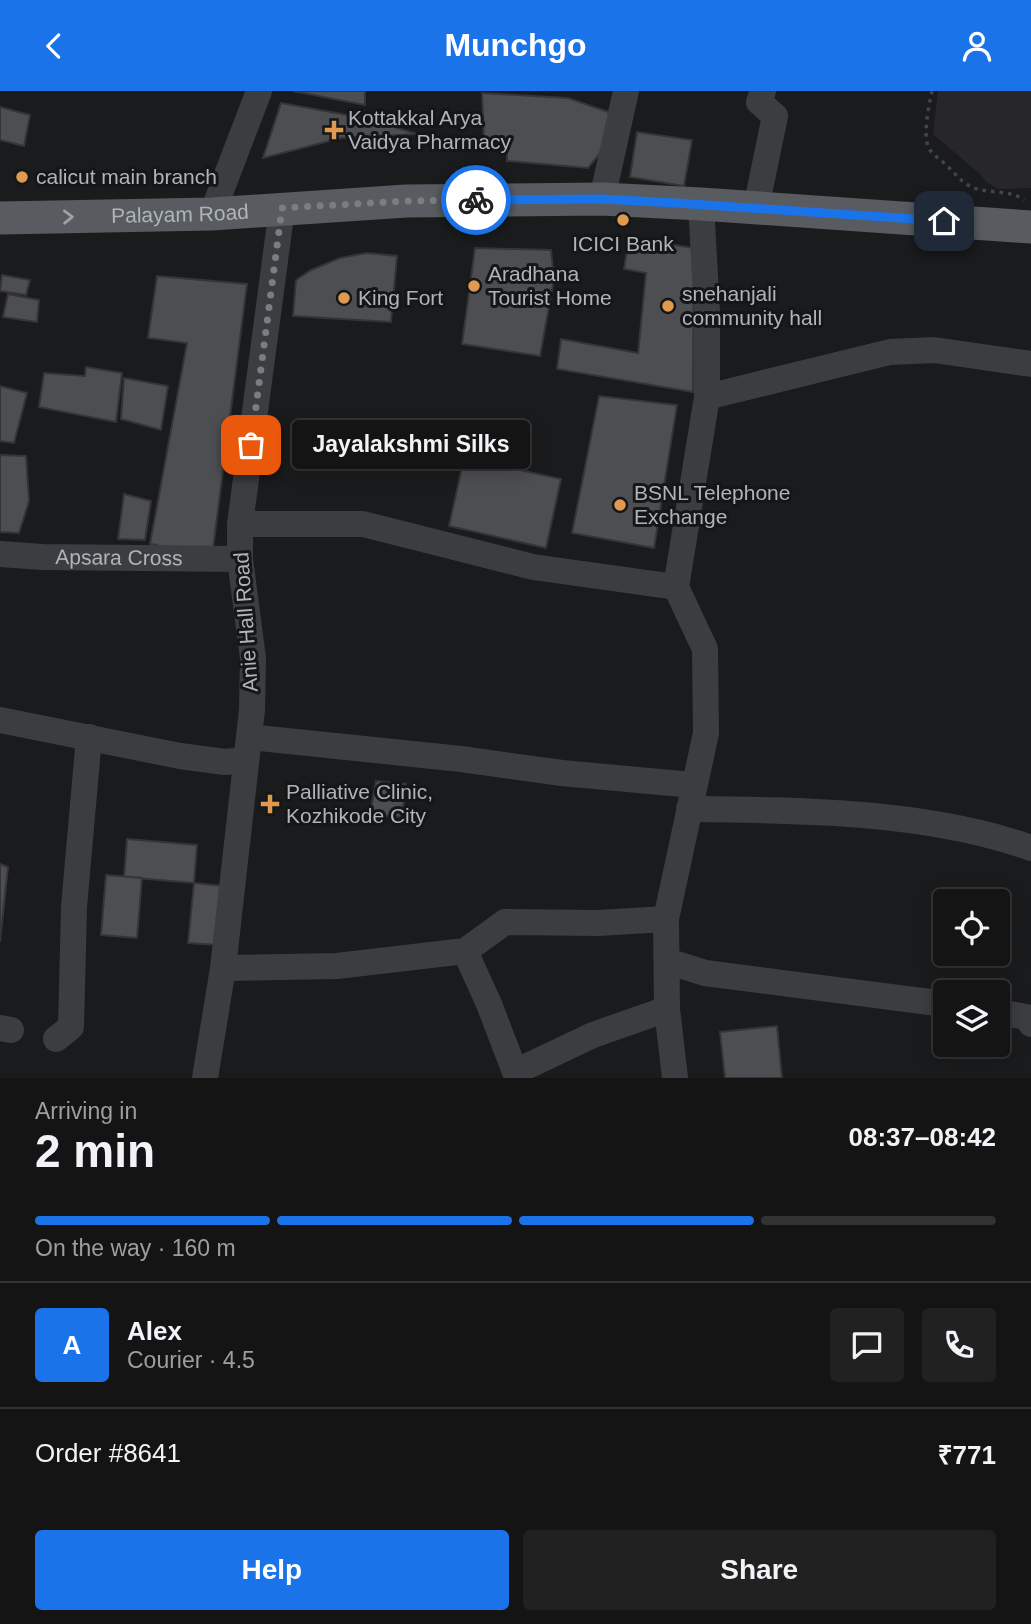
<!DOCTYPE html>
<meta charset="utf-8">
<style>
:root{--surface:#141415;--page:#212122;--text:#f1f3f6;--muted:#9d9ea0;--line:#333334;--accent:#1a73e8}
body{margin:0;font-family:Arial,sans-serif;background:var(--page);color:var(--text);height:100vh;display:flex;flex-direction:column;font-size:26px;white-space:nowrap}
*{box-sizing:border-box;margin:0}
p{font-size:23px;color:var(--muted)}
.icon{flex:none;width:38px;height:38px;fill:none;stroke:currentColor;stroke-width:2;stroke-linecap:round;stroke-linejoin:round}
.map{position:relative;height:987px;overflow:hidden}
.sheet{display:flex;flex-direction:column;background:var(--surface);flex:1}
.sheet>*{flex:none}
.buttons{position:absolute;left:933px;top:798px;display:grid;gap:14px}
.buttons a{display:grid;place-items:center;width:77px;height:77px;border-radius:7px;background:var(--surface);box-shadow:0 4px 18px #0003,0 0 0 2px var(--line);font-size:35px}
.pin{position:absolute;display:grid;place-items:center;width:60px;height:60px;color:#fff;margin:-30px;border-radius:14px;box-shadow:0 4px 10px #0006}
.courier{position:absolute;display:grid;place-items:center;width:70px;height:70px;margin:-35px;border:5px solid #1a73e8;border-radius:50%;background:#fff;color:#222;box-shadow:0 2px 9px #0007}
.bubble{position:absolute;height:49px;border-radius:7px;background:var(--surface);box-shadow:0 4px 18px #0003,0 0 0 2px var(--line);font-size:23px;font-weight:600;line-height:49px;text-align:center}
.headline em{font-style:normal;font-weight:600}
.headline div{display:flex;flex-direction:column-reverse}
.headline{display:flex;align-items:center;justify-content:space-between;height:119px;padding:0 35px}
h1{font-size:46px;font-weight:600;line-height:52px}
.bar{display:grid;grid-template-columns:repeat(4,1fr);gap:10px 7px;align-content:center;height:84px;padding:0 35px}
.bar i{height:9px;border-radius:5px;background:var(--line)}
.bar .active{background:var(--accent)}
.bar p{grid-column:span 4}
.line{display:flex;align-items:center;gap:18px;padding:0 35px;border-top:2px solid var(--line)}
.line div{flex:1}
.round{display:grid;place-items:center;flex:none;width:74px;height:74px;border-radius:7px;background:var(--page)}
.cta{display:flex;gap:14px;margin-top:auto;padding:14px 35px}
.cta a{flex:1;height:80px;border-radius:7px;background:var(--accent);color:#fff;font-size:28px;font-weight:600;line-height:80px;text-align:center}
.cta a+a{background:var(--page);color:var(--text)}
header{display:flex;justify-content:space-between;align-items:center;height:91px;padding:0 35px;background:var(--accent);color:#fff;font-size:32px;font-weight:600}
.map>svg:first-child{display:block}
.built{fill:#272729}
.building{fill:#4d4e51;stroke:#353538;stroke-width:2}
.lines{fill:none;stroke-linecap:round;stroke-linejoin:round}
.path{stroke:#424448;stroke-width:3.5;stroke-dasharray:3.5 5;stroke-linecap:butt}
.minor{stroke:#3c3d41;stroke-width:26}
.major{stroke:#585b60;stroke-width:33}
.oneway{stroke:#9da2a8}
.done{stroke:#7a7e83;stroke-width:7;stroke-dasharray:0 12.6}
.route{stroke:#1a73e8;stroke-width:9}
.poi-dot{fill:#df9a50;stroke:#151617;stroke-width:2.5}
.labels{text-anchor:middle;stroke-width:6;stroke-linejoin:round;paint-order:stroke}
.poi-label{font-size:21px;fill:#aeb4ba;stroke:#151617;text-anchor:start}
.street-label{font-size:21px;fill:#aeb4ba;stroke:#151617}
</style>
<header><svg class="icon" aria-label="back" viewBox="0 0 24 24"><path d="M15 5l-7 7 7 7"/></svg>Munchgo<svg class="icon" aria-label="person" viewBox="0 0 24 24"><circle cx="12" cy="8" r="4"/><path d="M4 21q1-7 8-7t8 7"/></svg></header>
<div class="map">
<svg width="1031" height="987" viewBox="0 0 1031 987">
<rect width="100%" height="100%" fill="#1a1b1c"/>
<polygon class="built" points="938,0 1031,0 1031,97 998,98 986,91 980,83 933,43"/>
<g class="building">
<polygon points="293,0 365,0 365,14"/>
<polygon points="482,2 568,7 614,23 606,55 588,77 507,70 507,50 484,50"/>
<polygon points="281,12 364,27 417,43 341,47 263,67"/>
<polygon points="0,16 30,24 24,55 0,49"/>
<polygon points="637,41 692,49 684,95 630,86"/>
<polygon points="629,147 694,157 693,301 557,278 561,248 638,262 646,182 624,178"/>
<polygon points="475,157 551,159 554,188 540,265 462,253"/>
<polygon points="367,162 397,165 391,231 293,225 296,189 311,179 340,167"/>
<polygon points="2,184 30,189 26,204 0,200"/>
<polygon points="157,185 247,193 213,458 165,460 157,454 150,453 187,252 148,247"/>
<polygon points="8,203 39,209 37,231 3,226"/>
<polygon points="86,276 122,282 116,331 39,316 44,282 85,285"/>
<polygon points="124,287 168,295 161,339 121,328"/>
<polygon points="0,295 27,302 14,352 0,350"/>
<polygon points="599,305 677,314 654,457 572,442"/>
<polygon points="0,364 26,365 29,410 19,442 0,441"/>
<polygon points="464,367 561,388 546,457 449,435"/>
<polygon points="124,403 151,410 145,449 118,448"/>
<polygon points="376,690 406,693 402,726 370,724"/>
<polygon points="127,748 197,754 194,792 124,786"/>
<polygon points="0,773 8,776 0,851"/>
<polygon points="106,784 142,787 137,847 101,844"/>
<polygon points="194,792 223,795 217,854 188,852"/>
<polygon points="777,935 782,987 725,987 720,941"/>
</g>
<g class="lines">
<path class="path" d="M932,0C929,13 923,43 928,55C931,64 941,68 947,75C958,85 962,93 977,98C992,102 1013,100 1024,109"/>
<g class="minor">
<polyline points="602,108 626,0"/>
<polyline points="756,117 775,25 759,11 763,0"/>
<polyline points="212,123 259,0"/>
<polyline points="707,306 890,261 934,259 1031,273"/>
<polyline points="240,433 363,433 533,476 676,496"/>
<path id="s1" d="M0,463L43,466L240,468"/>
<polyline points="0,629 180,665 225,671 246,669"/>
<polyline points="249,646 461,668 562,682 693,694"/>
<path d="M689,718C799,719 927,720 1031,757"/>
<polyline points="465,860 489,913 515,981 593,944 667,918"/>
<polyline points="667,870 705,882 945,913"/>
<polyline points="223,877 337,875 465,860 505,831 598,832 666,828"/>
<polyline points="998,921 1026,926 1031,933"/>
<polyline points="0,937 11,939"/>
<polyline points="56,948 71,936 74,816 89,646"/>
<polyline points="205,987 223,877 252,619 253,567 240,468 240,433 282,117"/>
<polyline points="675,987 667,918 666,828 706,642 705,558 676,496 707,306 707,221 701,113"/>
</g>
<path class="major" id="s2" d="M0,127L212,123L406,110L602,108L701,113L1031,136"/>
</g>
<defs><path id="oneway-chevron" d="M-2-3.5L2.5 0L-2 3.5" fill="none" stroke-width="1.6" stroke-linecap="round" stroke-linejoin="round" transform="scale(1.75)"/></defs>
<use class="oneway" href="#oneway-chevron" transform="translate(68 126) rotate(-1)"/>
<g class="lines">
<polyline class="done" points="251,354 282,117 406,110 476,109"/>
<polyline class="route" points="476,109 602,108 676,112 944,130"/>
</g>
<g class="poi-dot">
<path d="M330.5 28.5h7v7h7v7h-7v7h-7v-7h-7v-7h7z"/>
<circle cx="22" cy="86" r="7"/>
<circle cx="623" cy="129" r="7"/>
<circle cx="474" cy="195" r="7"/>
<circle cx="344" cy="207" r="7"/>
<circle cx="668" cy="215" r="7"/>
<circle cx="620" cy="414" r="7"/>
<path d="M266.5 702.5h7v7h7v7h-7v7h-7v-7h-7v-7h7z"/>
</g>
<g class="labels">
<g class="poi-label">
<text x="348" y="34">Kottakkal Arya<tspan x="348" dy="24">Vaidya Pharmacy</tspan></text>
<text x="36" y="93">calicut main branch</text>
<text x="623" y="160" text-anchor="middle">ICICI Bank</text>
<text x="488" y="190">Aradhana<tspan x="488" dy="24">Tourist Home</tspan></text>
<text x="682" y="210">snehanjali<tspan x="682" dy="24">community hall</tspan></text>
<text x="358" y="214">King Fort</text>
<text x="634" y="409">BSNL Telephone<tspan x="634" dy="24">Exchange</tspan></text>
<text x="286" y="708">Palliative Clinic,<tspan x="286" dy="24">Kozhikode City</tspan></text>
</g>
<g class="street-label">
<text dy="7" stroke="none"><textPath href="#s2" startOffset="180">Palayam Road</textPath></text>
<text dy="7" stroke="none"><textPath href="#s1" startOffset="119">Apsara Cross</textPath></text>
<text transform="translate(246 531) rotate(-94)" y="7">Anie Hall Road</text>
</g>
</g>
</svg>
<div class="buttons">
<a><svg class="icon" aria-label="locate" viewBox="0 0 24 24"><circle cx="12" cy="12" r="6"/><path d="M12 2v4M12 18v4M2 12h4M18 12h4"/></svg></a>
<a><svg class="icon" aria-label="layers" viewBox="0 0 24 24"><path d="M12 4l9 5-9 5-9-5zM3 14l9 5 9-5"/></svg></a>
</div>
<div class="pin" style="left:251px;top:354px;background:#ea580c"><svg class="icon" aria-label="bag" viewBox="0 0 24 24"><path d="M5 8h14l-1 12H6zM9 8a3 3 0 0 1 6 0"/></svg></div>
<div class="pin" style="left:944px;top:130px;background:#1f2937"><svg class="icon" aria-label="home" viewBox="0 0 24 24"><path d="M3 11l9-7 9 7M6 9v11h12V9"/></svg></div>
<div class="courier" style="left:476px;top:109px"><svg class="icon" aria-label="bike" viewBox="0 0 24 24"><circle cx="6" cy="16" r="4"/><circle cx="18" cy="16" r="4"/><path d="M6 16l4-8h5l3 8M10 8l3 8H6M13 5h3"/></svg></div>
<div class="bubble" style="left:292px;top:329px;width:238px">Jayalakshmi Silks</div>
</div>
<section class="sheet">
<div class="headline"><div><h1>2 min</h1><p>Arriving in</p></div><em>08:37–08:42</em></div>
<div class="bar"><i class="active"></i><i class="active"></i><i class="active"></i><i></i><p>On the way · 160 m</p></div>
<div class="line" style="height:126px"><b class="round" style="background:var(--accent);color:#fff">A</b><div><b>Alex</b><p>Courier · 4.5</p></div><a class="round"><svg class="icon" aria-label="chat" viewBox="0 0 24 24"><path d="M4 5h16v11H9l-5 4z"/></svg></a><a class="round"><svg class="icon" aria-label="phone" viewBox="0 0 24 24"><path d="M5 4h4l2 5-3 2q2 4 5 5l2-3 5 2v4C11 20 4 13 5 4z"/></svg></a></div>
<div class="line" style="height:91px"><div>Order #8641</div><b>₹771</b></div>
<div class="cta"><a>Help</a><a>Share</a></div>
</section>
